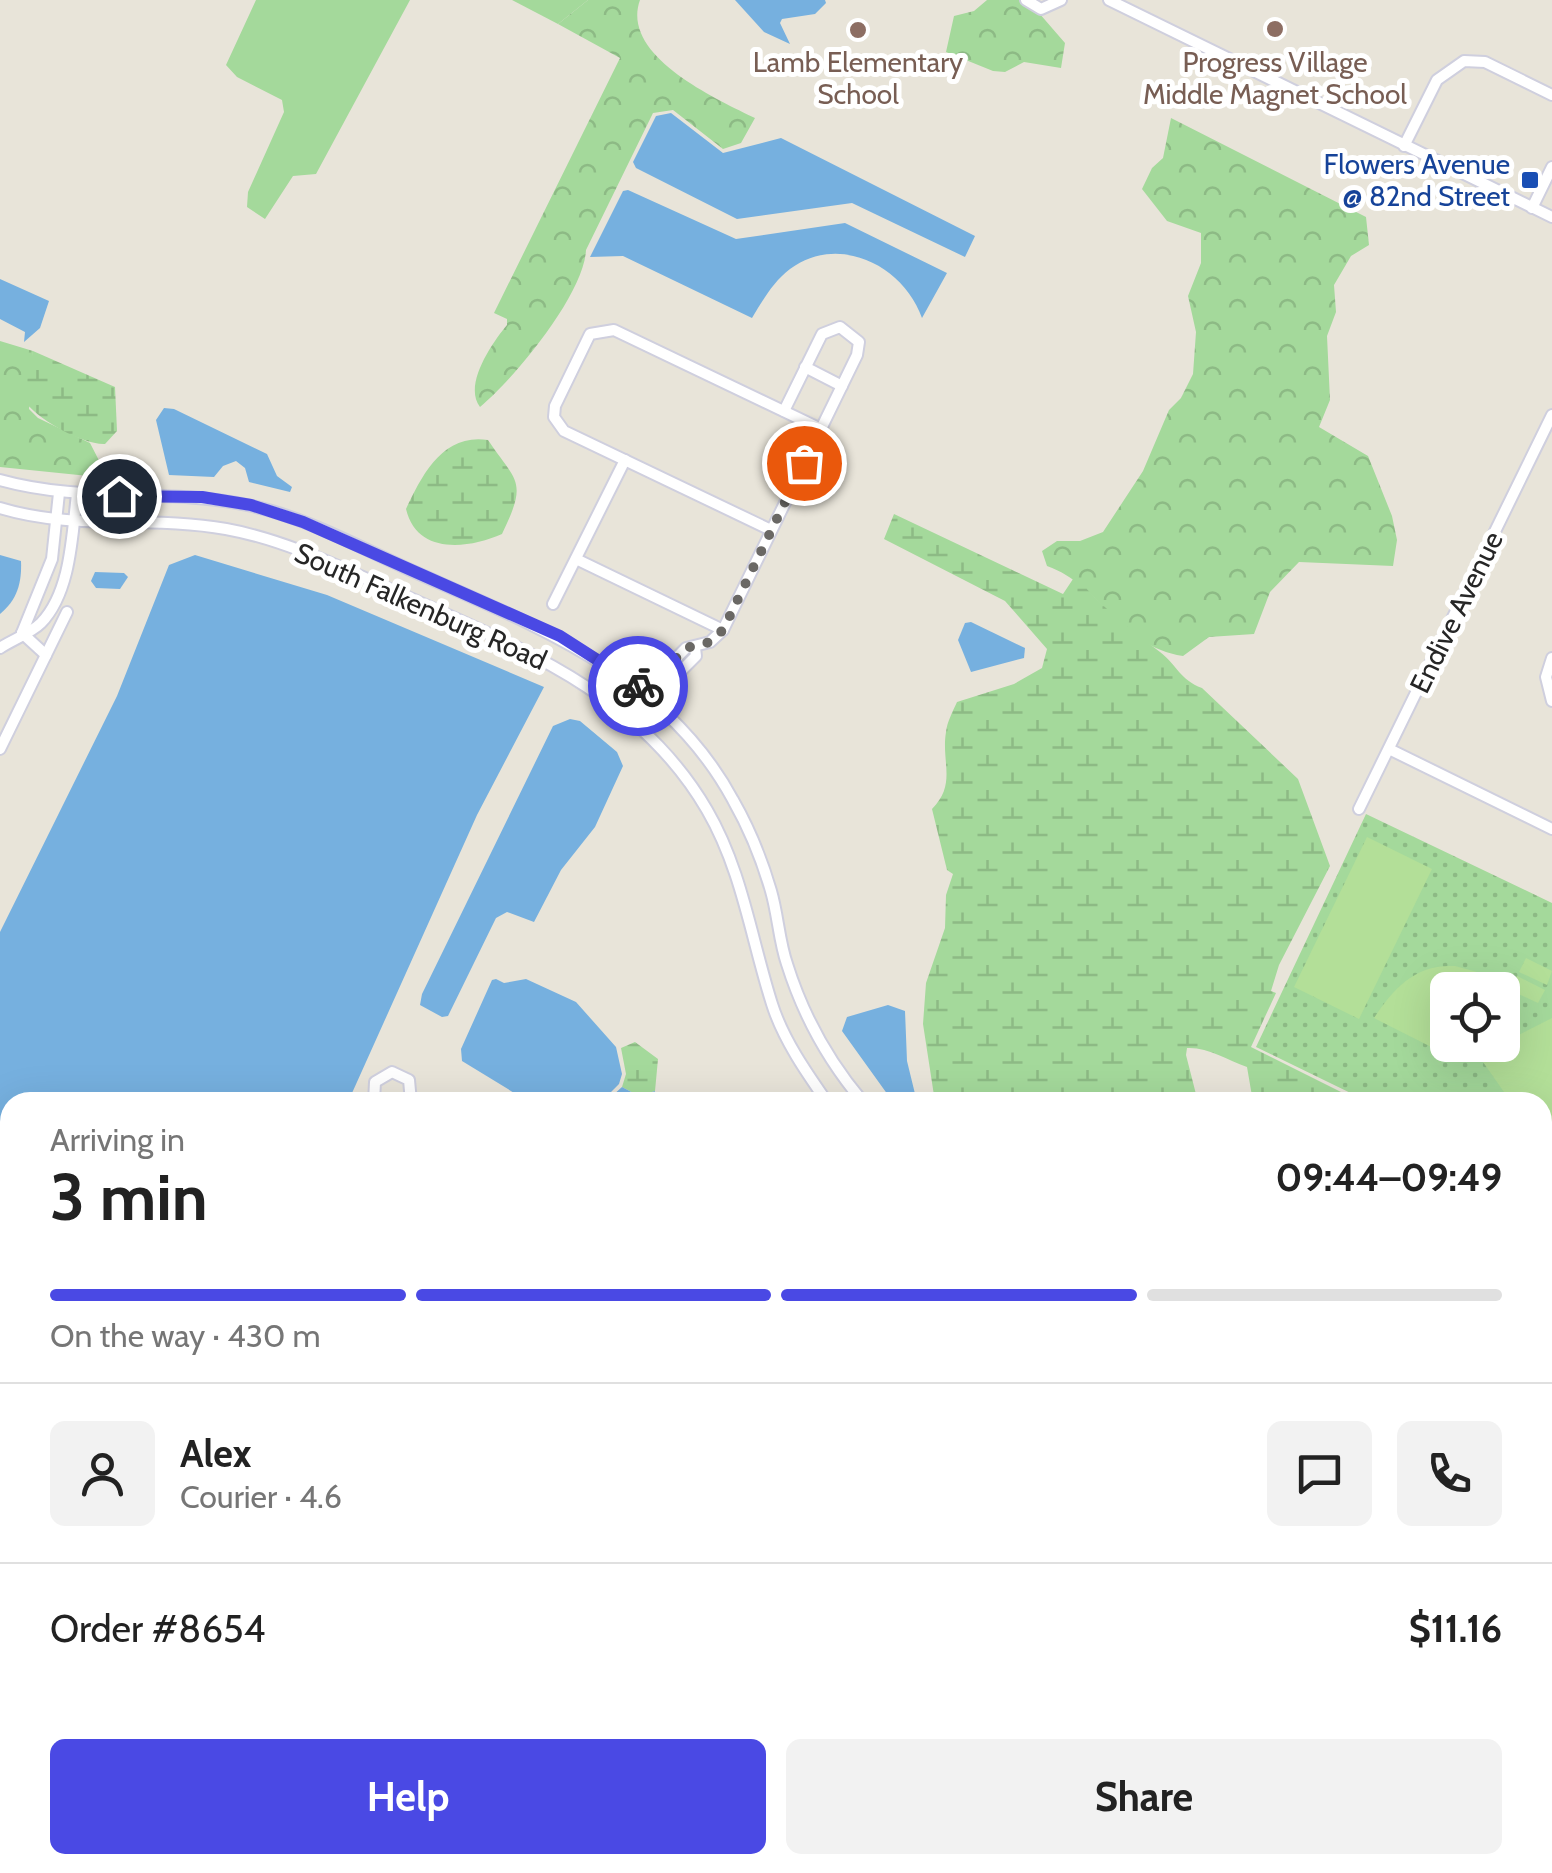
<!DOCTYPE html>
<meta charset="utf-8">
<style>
:root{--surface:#fff;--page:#f2f2f2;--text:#222;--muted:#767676;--line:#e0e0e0;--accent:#4a49e4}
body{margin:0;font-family:Cabin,sans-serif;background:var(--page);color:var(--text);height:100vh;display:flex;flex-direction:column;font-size:38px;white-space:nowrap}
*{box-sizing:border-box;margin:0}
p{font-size:32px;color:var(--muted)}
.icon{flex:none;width:55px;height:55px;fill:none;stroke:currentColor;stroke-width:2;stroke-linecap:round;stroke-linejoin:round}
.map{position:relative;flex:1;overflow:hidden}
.side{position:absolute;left:0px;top:1092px;width:1552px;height:782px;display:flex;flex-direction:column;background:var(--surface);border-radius:30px 30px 0 0;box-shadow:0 10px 40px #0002}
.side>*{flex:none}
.buttons{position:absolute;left:1430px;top:972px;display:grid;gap:20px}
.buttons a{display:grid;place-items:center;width:90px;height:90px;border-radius:15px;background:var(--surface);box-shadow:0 10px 40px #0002;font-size:50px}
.pin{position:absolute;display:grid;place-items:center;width:85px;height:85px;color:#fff;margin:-42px;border:5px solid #fff;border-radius:50%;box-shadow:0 2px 10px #0007}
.courier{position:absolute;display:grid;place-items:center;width:100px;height:100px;margin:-50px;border:8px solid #4a49e4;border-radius:50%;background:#fff;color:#222;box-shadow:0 2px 12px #0007}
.overview em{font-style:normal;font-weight:700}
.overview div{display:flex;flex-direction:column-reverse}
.overview{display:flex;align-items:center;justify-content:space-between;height:170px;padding:0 50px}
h1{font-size:65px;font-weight:700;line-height:75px}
.bar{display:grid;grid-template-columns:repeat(4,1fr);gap:15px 10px;align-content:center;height:120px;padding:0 50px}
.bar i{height:12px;border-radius:8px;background:var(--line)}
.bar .active{background:var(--accent)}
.bar p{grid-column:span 4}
.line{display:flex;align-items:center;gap:25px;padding:0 50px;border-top:2px solid var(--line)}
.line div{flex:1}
.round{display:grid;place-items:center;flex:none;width:105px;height:105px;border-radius:15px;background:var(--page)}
.primary-button{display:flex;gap:20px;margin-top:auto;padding:20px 50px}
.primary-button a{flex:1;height:115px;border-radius:15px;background:var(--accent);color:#fff;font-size:40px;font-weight:700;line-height:115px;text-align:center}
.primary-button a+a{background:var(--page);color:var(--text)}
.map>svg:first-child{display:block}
.grass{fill:#a4d99b}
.forest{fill:url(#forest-crowns)}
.wetland{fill:url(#wetland-marsh)}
.park{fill:url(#park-dots);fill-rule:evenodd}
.pitch{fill:#b3df98}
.water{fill:#76b0df}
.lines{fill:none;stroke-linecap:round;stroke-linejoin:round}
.minor-casing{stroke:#cfcfde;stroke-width:14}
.major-casing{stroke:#c2c2c2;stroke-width:16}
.highway-casing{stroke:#c2c2c2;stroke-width:18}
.minor{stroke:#fff;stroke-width:10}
.major{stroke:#dfda66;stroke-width:12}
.highway{stroke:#ebb761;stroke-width:14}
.done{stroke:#6a6865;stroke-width:10;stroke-dasharray:0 18}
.route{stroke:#4a49e4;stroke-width:12}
.education-dot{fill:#8d6e63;stroke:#fff;stroke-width:4}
.transit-dot{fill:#1a4fb4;stroke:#fff;stroke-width:4}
.labels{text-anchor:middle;stroke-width:10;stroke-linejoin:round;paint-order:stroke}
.education-label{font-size:28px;fill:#785e54;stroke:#fff}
.transit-label{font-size:28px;fill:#164399;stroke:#fff;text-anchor:end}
.street-label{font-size:28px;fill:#262626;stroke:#fff}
</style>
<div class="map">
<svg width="1552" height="1873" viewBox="0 0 1552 1873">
<defs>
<pattern id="forest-crowns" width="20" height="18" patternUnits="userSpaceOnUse" patternTransform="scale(2.5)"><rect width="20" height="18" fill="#a4d99b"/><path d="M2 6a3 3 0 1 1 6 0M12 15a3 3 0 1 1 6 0" fill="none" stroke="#8dba85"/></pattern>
<pattern id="wetland-marsh" width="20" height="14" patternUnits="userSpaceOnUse" patternTransform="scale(2.5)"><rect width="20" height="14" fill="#a4d99b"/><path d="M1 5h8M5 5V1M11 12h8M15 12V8" fill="none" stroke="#8dba85"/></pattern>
<pattern id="park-dots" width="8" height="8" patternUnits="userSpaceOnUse" patternTransform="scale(2.5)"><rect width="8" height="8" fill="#a4d99b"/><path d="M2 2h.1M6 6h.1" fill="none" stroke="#8dba85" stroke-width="1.8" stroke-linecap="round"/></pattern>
</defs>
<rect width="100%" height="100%" fill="#e8e4d9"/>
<g class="grass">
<polygon points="256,0 410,0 316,174 293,176 265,219 247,207 248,192 284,112 282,100 237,77 226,65"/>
<polygon points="512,0 588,0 558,24"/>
<polygon points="12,1865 73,1865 89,1873 28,1873"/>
<polygon points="1137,1865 1278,1865 1268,1873 1141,1873"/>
</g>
<g class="forest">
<path d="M588,0H640C620,55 714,98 755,118L741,143L723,149L673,110L653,113L586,250C584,294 515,378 480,407C463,385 492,343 507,325V319L494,313L620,58L558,24Z"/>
<polygon points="987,0 1036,0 1039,13 1065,43 1061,68 1024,62 1005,72 993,71 946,52 954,16 974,11"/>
<path d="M1171,118L1366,217L1369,245L1351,256L1334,285L1336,312L1327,336L1330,400L1319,427L1368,456L1392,516L1397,540L1393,566L1299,562L1270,592L1254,634L1209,637L1183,656C1119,646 1103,586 1047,566L1042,551L1057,541H1080L1103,532L1143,471L1169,410L1181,398L1193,374L1196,332L1188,296L1201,263V233L1167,221L1142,189L1152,168L1163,158Z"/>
<polygon points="0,341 33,351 29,409 38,418 90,443 108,478 0,467"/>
</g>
<g class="wetland">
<path d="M33,351L115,387L117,431L105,444C82,445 35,418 23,399Z"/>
<path d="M488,440C517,483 528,480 502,534C468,549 417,555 406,509C422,475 443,433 488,440Z"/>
<path d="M894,514L1063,594L1075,576C1101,606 1128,628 1160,652C1177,665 1180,680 1202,688L1298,779L1330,866L1279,965L1271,991L1276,993L1251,1047L1361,1102H1253L1247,1067C1227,1060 1208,1047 1187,1048L1186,1055L1198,1102H935L923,1024L926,983L945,928L946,895L953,874L947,870L932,809C957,784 941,762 946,732C947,722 953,711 957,702L1014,684L1042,668L1047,649L1005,601L884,539Z"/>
<polygon points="635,1042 658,1059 655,1091 639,1096 622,1087 626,1074 621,1048"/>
<polygon points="647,1865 698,1865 698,1873 641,1873"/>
<polygon points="800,1865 847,1865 853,1873 805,1873"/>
</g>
<path class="park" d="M1366,814L1552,903V1192L1543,1188L1542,1102H1369L1256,1047ZM1448,990H1502V1045H1448Z"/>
<g class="pitch">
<polygon points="1367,837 1432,869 1359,1019 1294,987"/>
<polygon points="1526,958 1552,971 1547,985 1519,972"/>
<path d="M1455,966L1488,975L1482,990H1448V1045H1460L1457,1052L1449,1056L1374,1018C1394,988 1415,964 1455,966Z"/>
<polygon points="1517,976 1545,990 1538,1003 1510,990"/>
<polygon points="1552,1018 1552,1128 1543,1135 1542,1102 1511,1102 1483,1062 1485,1052"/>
</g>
<g class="water">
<polygon points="735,0 825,0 826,3 815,14 782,19 780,23 790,44 764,32"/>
<polygon points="671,113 723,153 781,138 975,236 965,257 852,203 737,219 636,168 633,162 656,116"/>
<path d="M628,190L736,239L845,223L947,273L922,318C904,266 839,233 790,269C773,282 763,300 752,318L623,256L590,257L623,191Z"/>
<polygon points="0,279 49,301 40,328 24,342 25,332 0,319"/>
<polygon points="164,408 174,409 267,454 277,476 292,487 290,492 249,482 245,468 236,461 223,466 214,477 169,475 156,420"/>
<path d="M0,555L21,561C22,583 17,600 0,614Z"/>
<polygon points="195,555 327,595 544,687 477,815 348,1102 10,1102 10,1623 0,1618 0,932 117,696 169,565"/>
<polygon points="95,572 124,573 128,577 120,589 96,588 91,581"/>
<polygon points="971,622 1025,648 1024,658 971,672 958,640 965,623"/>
<polygon points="570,719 580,721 617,752 623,766 595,827 561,870 534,922 507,912 496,918 448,1016 442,1017 420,1005 422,994 553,726"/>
<polygon points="496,979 504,983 526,979 576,1002 616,1047 622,1074 619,1084 610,1093 578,1102 529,1102 462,1061 461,1049 492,980"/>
<polygon points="888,1005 905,1011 907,1061 917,1102 893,1102 842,1031 847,1017"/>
<polygon points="622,1087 639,1096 655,1091 652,1102 590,1102 612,1096"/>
<polygon points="443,1865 528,1865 530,1873 442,1873"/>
<polygon points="703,1865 795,1865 800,1873 702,1873"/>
<polygon points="906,1865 1022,1865 1017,1873 902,1873"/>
</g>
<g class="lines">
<g class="minor-casing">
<g id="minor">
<polyline points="1026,0 1041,9 1061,0"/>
<polyline points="1109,0 1552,217"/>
<polyline points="1404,146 1437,80 1464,61 1485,62 1552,95"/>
<polyline points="1532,208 1552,167"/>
<polyline points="805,367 842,386"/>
<path d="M0,480C82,503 165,488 247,505C303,516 357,546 408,569C533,625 664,672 733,800C749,828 762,860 771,891C778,915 779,941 787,964C803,1015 829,1062 863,1102"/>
<path d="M0,508C75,531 150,515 226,529C287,540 346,570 403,595C520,648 639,693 707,810C742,870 751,938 772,1004C783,1039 806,1072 827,1102"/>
<polyline points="771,530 564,431 554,417 555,406 590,334 614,330 821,429"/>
<polyline points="576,559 723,630"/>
<polyline points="553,604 625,460"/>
<polyline points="22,633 52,559 59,493"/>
<polyline points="22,633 46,655"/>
<path d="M0,648C12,640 31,633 41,623C71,592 72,535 77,494"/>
<polyline points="1552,658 1546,677 1552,701"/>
<polyline points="624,711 686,648 710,642 723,630 857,355 859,342 840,327 822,334 784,411"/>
<polyline points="634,718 696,656 695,648"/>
<polyline points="0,749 67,612"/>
<polyline points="1389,749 1552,829"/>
<polyline points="1359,809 1552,415"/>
<polyline points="374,1102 375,1082 392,1072 409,1080 411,1102"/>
<polyline points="1542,1468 1552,1473"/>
<polyline points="1542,1493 1552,1498"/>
<polyline points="0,1694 10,1698"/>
<polyline points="1542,1806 1552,1806"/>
<polyline points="330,1865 333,1873"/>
<polyline points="1111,1865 1114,1873"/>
<polyline points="1129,1865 1132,1873"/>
<polyline points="364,1873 368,1865"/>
<polyline points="1481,1873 1488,1865"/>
</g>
</g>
<g class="major-casing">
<g id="major">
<polyline points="1542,1548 1552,1528"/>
<polyline points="1542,1596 1552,1577"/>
<polyline points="1304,1873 1314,1865"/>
<polyline points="1333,1873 1341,1865"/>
</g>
</g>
<g class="highway-casing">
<g id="highway">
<polyline points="0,1813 10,1817"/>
<polyline points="96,1865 111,1873"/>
</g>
</g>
<use href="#minor" class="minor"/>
<use href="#major" class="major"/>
<use href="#highway" class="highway"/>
</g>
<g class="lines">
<polyline class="done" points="638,686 644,691 686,648 710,642 723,630 804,463"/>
<polyline class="route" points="119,496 202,497 251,505 303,522 560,636 638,686"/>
</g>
<g class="education-dot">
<circle cx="1275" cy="29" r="10"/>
<circle cx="858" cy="30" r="10"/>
</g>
<rect class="transit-dot" x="1520" y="170" width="20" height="20" rx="5"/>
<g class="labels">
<g class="education-label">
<text x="858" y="72">Lamb Elementary<tspan x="858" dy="32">School</tspan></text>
<text x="1275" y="72">Progress Village<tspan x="1275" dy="32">Middle Magnet School</tspan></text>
</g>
<g class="transit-label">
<text x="1510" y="174">Flowers Avenue<tspan x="1510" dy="32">@ 82nd Street</tspan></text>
</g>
<g class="street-label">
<text transform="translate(421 606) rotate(24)" y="10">South Falkenburg Road</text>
<text transform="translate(1456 612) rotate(-64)" y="10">Endive Avenue</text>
</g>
</g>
</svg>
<div class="buttons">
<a><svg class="icon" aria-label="locate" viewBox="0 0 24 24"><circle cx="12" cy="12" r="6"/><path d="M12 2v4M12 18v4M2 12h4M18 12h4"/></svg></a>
</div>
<div class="pin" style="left:804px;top:463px;background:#ea580c"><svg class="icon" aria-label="bag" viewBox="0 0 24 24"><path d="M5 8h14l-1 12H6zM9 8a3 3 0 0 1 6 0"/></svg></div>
<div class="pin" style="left:119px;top:496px;background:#1f2937"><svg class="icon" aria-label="home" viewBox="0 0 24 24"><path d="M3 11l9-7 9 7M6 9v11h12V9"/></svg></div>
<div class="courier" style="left:638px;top:686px"><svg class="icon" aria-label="bike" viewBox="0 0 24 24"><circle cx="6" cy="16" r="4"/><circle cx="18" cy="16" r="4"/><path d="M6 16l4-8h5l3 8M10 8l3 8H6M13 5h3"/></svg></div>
<section class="side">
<div class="overview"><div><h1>3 min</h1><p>Arriving in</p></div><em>09:44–09:49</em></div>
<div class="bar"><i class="active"></i><i class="active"></i><i class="active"></i><i></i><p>On the way · 430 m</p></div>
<div class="line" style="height:180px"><a class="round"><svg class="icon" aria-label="person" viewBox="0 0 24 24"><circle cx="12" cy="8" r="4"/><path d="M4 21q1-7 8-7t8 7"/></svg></a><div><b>Alex</b><p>Courier · 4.6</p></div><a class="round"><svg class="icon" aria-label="chat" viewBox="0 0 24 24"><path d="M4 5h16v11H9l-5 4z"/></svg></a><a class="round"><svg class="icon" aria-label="phone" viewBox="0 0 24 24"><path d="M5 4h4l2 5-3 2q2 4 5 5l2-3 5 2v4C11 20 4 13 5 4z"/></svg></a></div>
<div class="line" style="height:130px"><div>Order #8654</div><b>$11.16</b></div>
<div class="primary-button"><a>Help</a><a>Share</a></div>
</section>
</div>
